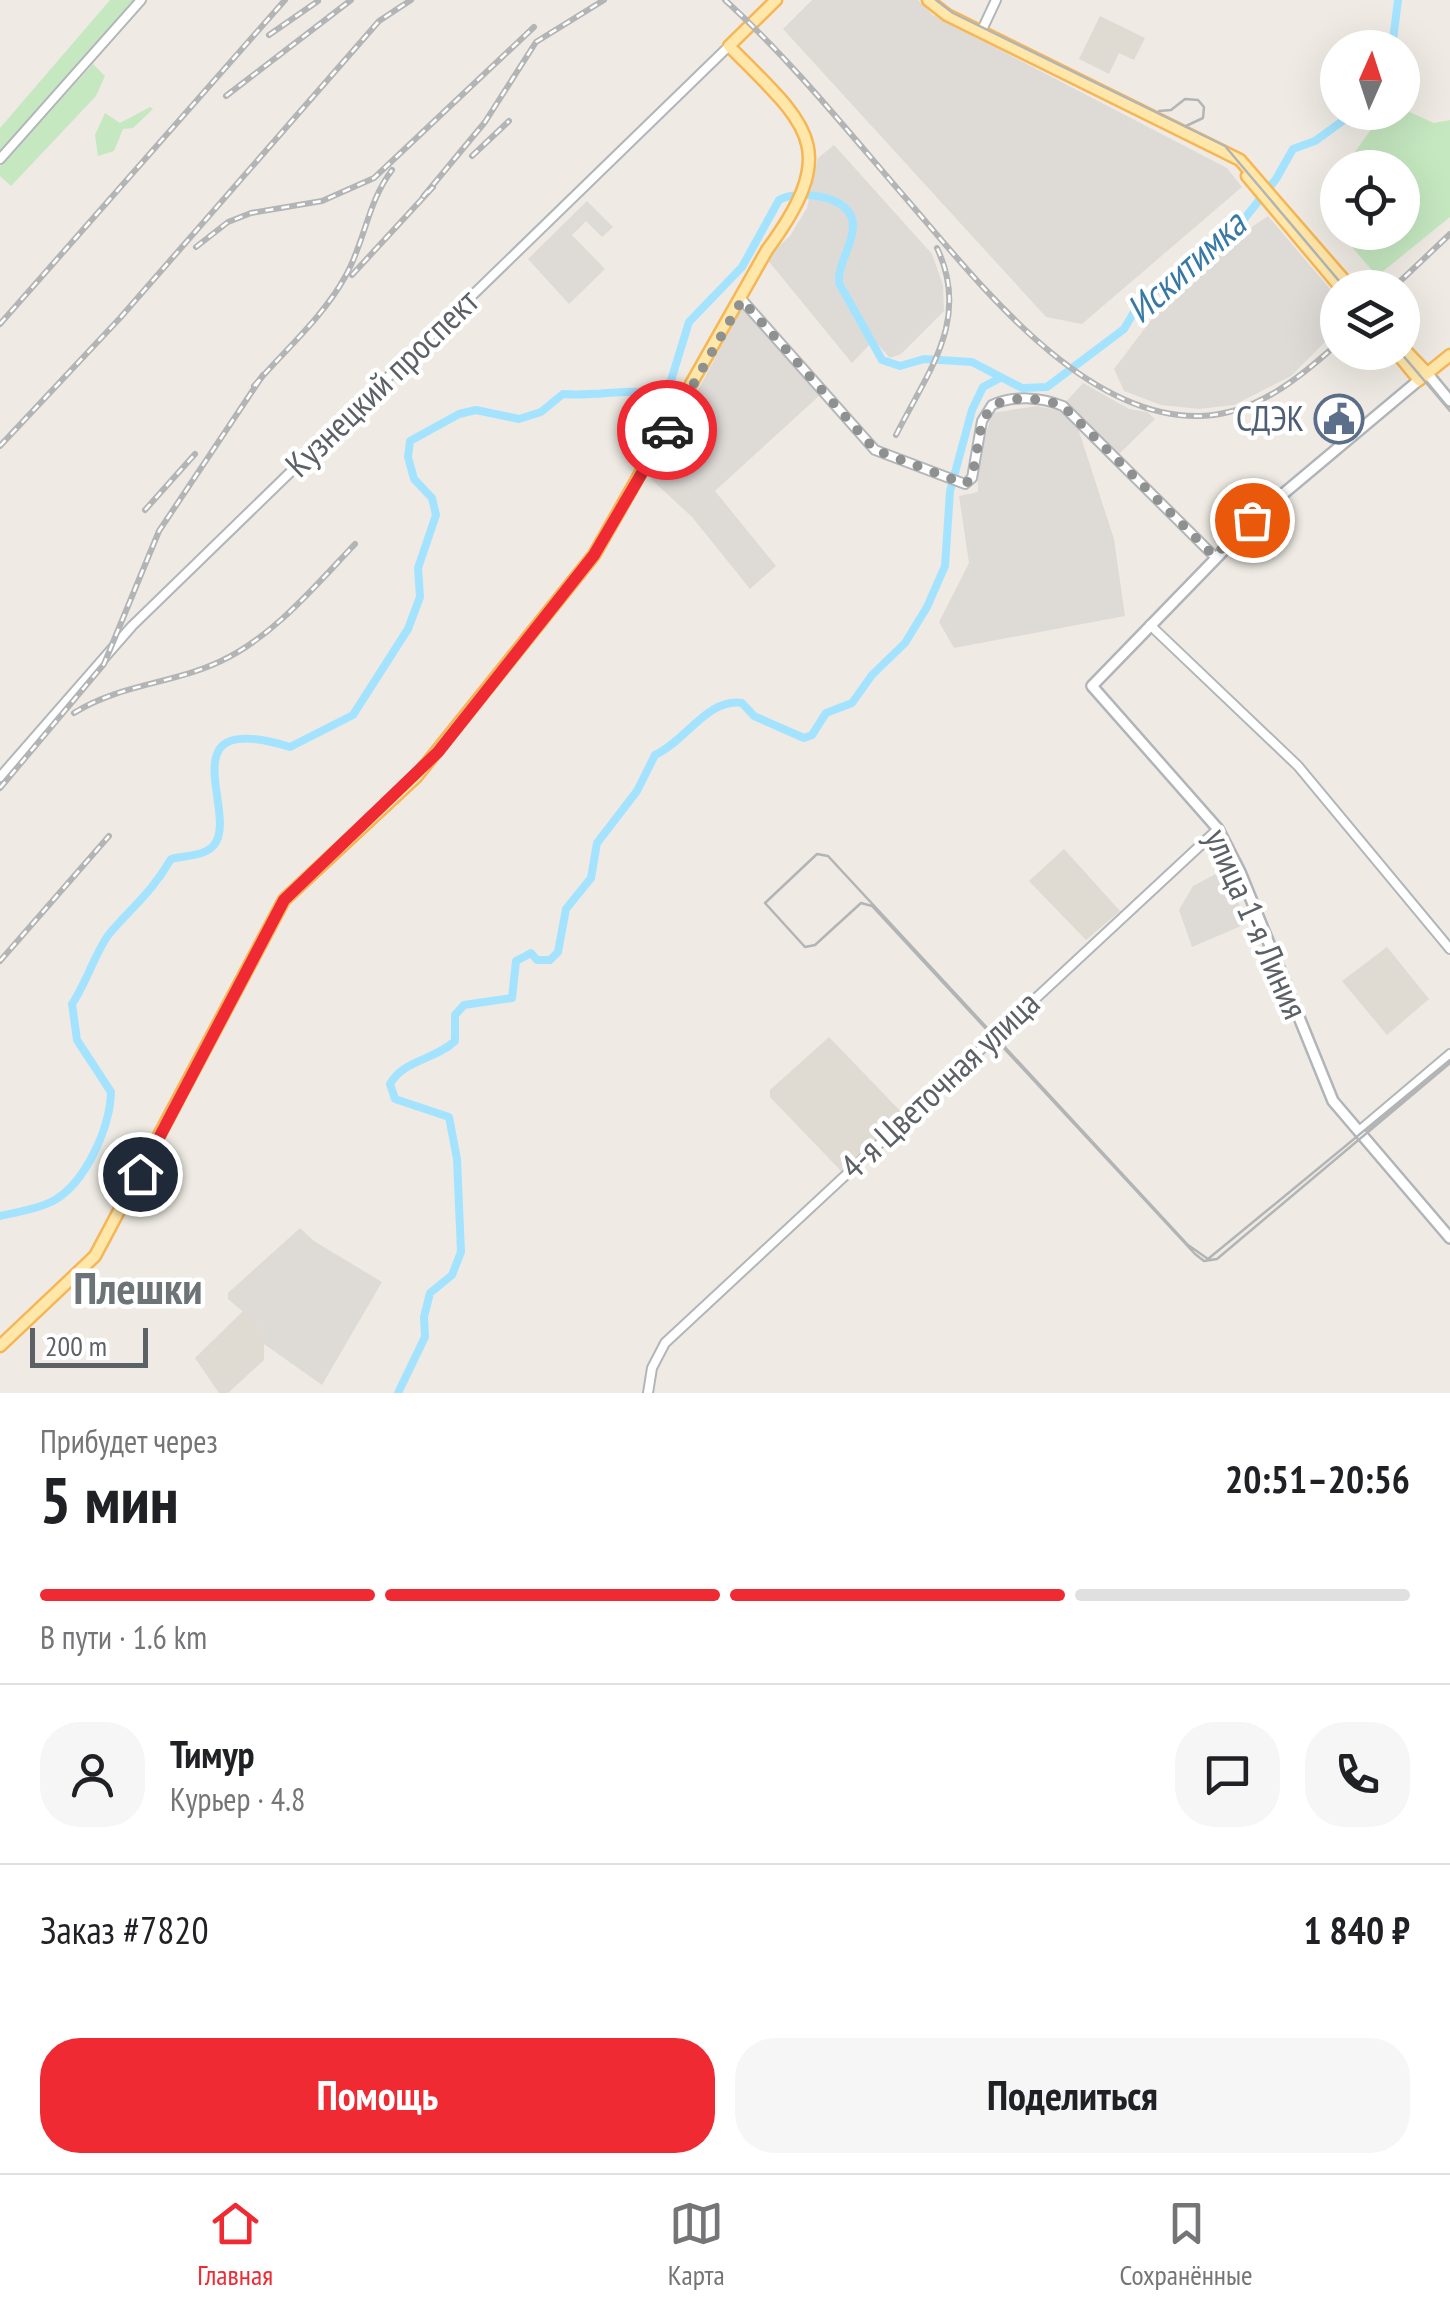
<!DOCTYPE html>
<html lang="ru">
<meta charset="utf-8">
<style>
:root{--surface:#fff;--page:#f6f6f6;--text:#202124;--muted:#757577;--line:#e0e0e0;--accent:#ef2a33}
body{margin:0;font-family:"PT Sans Narrow",sans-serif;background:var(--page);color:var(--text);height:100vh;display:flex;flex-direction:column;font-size:38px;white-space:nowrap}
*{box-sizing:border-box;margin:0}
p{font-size:32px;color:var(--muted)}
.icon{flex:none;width:55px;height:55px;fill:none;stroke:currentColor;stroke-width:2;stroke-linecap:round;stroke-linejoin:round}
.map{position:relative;height:1393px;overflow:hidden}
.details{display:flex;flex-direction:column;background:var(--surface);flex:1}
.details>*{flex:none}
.needle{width:65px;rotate:3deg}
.buttons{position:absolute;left:1320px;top:30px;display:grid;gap:20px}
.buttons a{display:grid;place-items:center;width:100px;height:100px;border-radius:50%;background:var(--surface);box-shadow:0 10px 40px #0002;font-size:50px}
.scale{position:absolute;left:30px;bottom:25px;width:118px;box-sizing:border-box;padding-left:10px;border:5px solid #5c6165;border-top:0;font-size:28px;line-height:35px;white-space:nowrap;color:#5c6165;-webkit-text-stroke:8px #fff;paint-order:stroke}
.pin{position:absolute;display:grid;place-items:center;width:85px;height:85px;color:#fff;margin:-42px;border:5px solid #fff;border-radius:50%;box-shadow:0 2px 10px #0007}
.courier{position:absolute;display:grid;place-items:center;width:100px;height:100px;margin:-50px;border:8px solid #ef2a33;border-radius:50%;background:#fff;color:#222;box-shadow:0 2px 12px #0007}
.head em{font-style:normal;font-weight:700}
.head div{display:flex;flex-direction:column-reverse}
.head{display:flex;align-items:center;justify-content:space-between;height:170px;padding:0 40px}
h1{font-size:65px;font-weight:700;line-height:75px}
.bar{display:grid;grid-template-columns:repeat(4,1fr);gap:15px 10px;align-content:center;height:120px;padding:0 40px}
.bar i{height:12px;border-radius:8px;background:var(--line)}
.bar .current{background:var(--accent)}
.bar p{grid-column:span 4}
.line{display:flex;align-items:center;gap:25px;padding:0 40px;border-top:2px solid var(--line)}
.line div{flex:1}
.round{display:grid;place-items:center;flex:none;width:105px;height:105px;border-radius:40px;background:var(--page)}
.button{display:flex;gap:20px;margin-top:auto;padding:20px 40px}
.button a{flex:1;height:115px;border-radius:40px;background:var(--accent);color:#fff;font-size:40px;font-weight:700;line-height:115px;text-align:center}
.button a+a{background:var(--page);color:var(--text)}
.tabs{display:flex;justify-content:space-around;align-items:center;height:140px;border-top:2px solid var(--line);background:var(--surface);font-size:28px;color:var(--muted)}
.tabs a{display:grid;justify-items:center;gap:5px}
.tabs .current{color:var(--accent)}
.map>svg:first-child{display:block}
.industrial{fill:#dedbd7}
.education{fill:#dfdad2}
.green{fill:#c5e8c0}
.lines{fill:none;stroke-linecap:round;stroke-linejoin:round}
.river{stroke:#a4e3ff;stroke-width:8}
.tertiary-casing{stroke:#b2b6ba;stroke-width:12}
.secondary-casing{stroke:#b1b5ba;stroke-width:14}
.primary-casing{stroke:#f6b656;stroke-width:15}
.tertiary{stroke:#fff;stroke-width:8}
.secondary{stroke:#fff;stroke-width:9}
.primary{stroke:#ffe7a9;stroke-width:10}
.tram{stroke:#b3b4b5;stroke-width:2.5}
.rail-casing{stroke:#b3b4b5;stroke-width:6}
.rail{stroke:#fff;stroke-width:2.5;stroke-dasharray:8;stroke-linecap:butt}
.done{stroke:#8f9191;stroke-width:10;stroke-dasharray:0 18}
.route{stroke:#ef2a33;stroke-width:12}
.labels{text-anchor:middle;stroke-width:9;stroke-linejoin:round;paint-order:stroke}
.street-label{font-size:35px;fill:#5c6165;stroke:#fff}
.service-label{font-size:35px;fill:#4e5e75;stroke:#fff;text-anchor:end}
.water-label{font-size:38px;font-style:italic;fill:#3879a3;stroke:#fff}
.district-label{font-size:45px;font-weight:bold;fill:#6d7477;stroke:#fff}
</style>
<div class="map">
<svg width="1450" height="1393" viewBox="0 0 1450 1393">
<rect width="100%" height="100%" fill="#efebe4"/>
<g class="industrial">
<polygon points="812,0 918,0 933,15 1227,168 1242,187 1082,324 1046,317 783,29"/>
<polygon points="834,145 932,254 943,285 944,311 901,354 890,358 874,340 852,363 766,258 790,236 807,208 818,158"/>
<polygon points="587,201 613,227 602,237 586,221 572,235 605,269 569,304 528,259"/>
<polygon points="1268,216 1337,297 1337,330 1291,376 1234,405 1199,409 1161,405 1124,391 1114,369 1164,303 1233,240"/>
<polygon points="742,307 819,396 715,491 776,566 750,589 692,517 651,479"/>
<polygon points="1083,383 1129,409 1147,412 1155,419 1118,455 1065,403"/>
<polygon points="1036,406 1058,410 1078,428 1114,539 1125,616 954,648 939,622 969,563 959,496 978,492 977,465 992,413"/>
<polygon points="1223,870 1248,923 1192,947 1179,910 1193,886"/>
<polygon points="300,1228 314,1241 382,1282 322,1385 264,1344 264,1330 228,1299 228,1293"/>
</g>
<g class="education">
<polygon points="1100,16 1145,38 1134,60 1119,53 1109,74 1079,59"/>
<polygon points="1064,849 1120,911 1086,940 1029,881"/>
<polygon points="1387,947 1429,999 1387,1035 1342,981"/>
<polygon points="829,1037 904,1115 842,1172 770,1097 770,1090"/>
<polygon points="243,1311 264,1330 264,1360 228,1393 219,1393 195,1358"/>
</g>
<g class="green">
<polygon points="110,0 135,0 0,151 0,128"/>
<polygon points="93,64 105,76 96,96 11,186 0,176 0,166"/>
<polygon points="150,107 153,109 133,128 123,129 114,151 98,156 95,135 105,113 120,123"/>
<polygon points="1403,109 1434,123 1450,120 1450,217 1377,276 1340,233 1402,232 1402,168 1344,167 1383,113 1402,112"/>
</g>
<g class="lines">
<g class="river">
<polyline points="1392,48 1398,0"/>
<path d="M0,1216C17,1212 38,1209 53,1201C86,1183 110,1127 111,1092L77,1040L72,1004C86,984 97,948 110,933C133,906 152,892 171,859C185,855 204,857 214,845C240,814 164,708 290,747L353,715L408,629L420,597L418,568L436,515L432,498L414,479L408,457L410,441L459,414L476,410L519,419L541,412L563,394C596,397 626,388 660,393L669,387L689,322L742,267L779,200C798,189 855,195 853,227C852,247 838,263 839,283L882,360L900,366L924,359L972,362L1022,388L1047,387L1124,329L1137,307L1241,223L1276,179L1293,149L1315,141L1355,112"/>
<path d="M398,1393L425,1337L424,1317L430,1293L452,1275L461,1252L457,1159L449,1117L395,1099L390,1084C403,1060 435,1060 455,1041V1015L464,1005L512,998L516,961L531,953L537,960H550L558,952L566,909L591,878L597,843L637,791L655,755C686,741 707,698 742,703L754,716L804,738L812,735L826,713L852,703L872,675L905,643L927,607L945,566L950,491L972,410L983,387L1000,378"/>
</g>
<g class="tertiary-casing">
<g id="tertiary">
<polyline points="981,32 996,0"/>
<polyline points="0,159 141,0"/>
<path d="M742,300L875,450L965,484L972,478L982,421L992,405C1013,395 1041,397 1063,406L1214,556"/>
<polyline points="1150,625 1298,766 1450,949"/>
<polyline points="0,777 132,626 729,46"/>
<polyline points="1359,1131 1450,1054"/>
<polyline points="648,1393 652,1368 665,1343 1218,829"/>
</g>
</g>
<g class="secondary-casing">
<g id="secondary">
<polyline points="1427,373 1450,401"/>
<polyline points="1419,380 1258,515 1092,686 1218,829 1240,872 1333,1101 1450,1238"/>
</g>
</g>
<g class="primary-casing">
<g id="primary">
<polyline points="928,0 947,15 1240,160 1351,288"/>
<polyline points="1247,176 1341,288"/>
<polyline points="1402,347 1427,373"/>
<polyline points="1396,352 1419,380 1450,355"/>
<path d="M0,1346L95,1256L284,900L416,777L594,555L767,250C843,147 807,125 729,46L776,0"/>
</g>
</g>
<use href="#tertiary" class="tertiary"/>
<use href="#secondary" class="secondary"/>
<use href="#primary" class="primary"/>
<g class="tram">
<polyline points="936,0 953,13 1225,146 1345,288"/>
<polyline points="1159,111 1171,110 1185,99 1198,100 1204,107 1203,118 1186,126"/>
<polyline points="1400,352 1450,411"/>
<polyline points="1450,1060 1208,1259 1188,1245 828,856 817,854 765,903 805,947 815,945 861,903 872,906 1195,1254 1204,1261 1217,1259 1450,1063"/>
</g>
<g class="rail-casing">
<g id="rail">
<path d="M725,0C792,61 850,134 909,202C978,282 1083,419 1200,416C1254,415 1300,378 1338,343"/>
<polyline points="269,35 318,1"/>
<polyline points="226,96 351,0"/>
<polyline points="472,156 509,121"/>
<polyline points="423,197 485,122 536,42 604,0"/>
<polyline points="196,247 228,222 251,213 322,201 374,178 534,27"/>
<polyline points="352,275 433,187"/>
<polyline points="1393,288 1450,234"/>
<polyline points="0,324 285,0"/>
<path d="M254,386C284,351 323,317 345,277C365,242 367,203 392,170"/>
<path d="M896,435C928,371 971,320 937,248"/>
<polyline points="0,446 120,318 379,21 411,0"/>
<polyline points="145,510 195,454"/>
<path d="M74,713C120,684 173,684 221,661C274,636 315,586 355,544"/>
<polyline points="0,788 104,664 159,531 263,375"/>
<polyline points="0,961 109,836"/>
</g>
</g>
<use href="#rail" class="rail"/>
</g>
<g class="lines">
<path class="done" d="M667,430L742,300L875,450L965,484L972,478L982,422L992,406C1013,395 1041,398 1063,406L1214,556L1252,520"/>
<polyline class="route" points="140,1174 284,900 438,752 594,555 667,430"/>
</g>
<defs>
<g id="civic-ring" transform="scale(2.5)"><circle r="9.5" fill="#fff" stroke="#5c6f8a" stroke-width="1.5"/><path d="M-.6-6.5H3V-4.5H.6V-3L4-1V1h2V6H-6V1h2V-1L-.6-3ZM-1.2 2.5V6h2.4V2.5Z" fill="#5c6f8a"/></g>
</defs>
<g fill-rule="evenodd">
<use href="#civic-ring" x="1339" y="419"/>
</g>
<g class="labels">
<g class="street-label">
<text transform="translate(382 383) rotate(-44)" y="12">Кузнецкий проспект</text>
<text transform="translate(1256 924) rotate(66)" y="12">улица 1-я Линия</text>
<text transform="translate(940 1085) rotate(-43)" y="12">4-я Цветочная улица</text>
</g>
<g class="service-label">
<text x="1304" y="431">СДЭК</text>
</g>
<g class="water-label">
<text transform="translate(1186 267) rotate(-42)" y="13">Искитимка</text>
</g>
<g class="district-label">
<text x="138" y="1304">Плешки</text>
</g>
</g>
</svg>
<div class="buttons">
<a><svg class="needle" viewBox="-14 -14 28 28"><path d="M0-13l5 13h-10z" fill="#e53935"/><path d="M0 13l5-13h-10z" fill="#757577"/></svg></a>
<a><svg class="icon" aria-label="locate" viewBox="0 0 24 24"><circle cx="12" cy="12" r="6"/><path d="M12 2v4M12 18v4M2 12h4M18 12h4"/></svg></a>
<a><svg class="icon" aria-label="layers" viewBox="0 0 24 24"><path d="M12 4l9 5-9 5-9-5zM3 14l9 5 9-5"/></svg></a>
</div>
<div class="scale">200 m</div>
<div class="pin" style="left:1252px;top:520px;background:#ea580c"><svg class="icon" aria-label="bag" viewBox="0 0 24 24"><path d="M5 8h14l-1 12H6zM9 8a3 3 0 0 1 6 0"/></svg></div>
<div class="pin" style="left:140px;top:1174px;background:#1f2937"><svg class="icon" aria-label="home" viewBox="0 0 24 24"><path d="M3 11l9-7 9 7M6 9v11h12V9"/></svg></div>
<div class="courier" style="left:667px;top:430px"><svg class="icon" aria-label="car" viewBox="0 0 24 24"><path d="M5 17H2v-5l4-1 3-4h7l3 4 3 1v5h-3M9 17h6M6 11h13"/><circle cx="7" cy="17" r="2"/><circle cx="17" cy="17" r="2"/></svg></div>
</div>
<section class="details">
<div class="head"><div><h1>5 мин</h1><p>Прибудет через</p></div><em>20:51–20:56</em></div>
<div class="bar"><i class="current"></i><i class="current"></i><i class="current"></i><i></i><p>В пути · 1.6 km</p></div>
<div class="line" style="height:180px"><a class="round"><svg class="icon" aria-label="person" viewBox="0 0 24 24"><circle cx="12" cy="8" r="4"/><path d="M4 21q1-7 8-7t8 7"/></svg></a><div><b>Тимур</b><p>Курьер · 4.8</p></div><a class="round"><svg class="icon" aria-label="chat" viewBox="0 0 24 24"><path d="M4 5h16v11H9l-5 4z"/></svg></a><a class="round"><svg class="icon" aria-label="phone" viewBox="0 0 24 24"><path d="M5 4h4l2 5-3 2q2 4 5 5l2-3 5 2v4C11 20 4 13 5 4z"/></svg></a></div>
<div class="line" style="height:130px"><div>Заказ #7820</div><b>1 840 ₽</b></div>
<div class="button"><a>Помощь</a><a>Поделиться</a></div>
</section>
<nav class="tabs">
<a class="current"><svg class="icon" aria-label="home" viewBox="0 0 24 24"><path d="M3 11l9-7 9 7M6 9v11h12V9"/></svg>Главная</a>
<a><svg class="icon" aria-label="map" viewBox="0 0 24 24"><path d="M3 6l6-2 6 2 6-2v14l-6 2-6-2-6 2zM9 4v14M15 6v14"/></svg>Карта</a>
<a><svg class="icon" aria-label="saved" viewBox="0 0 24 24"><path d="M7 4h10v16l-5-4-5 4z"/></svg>Сохранённые</a>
</nav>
